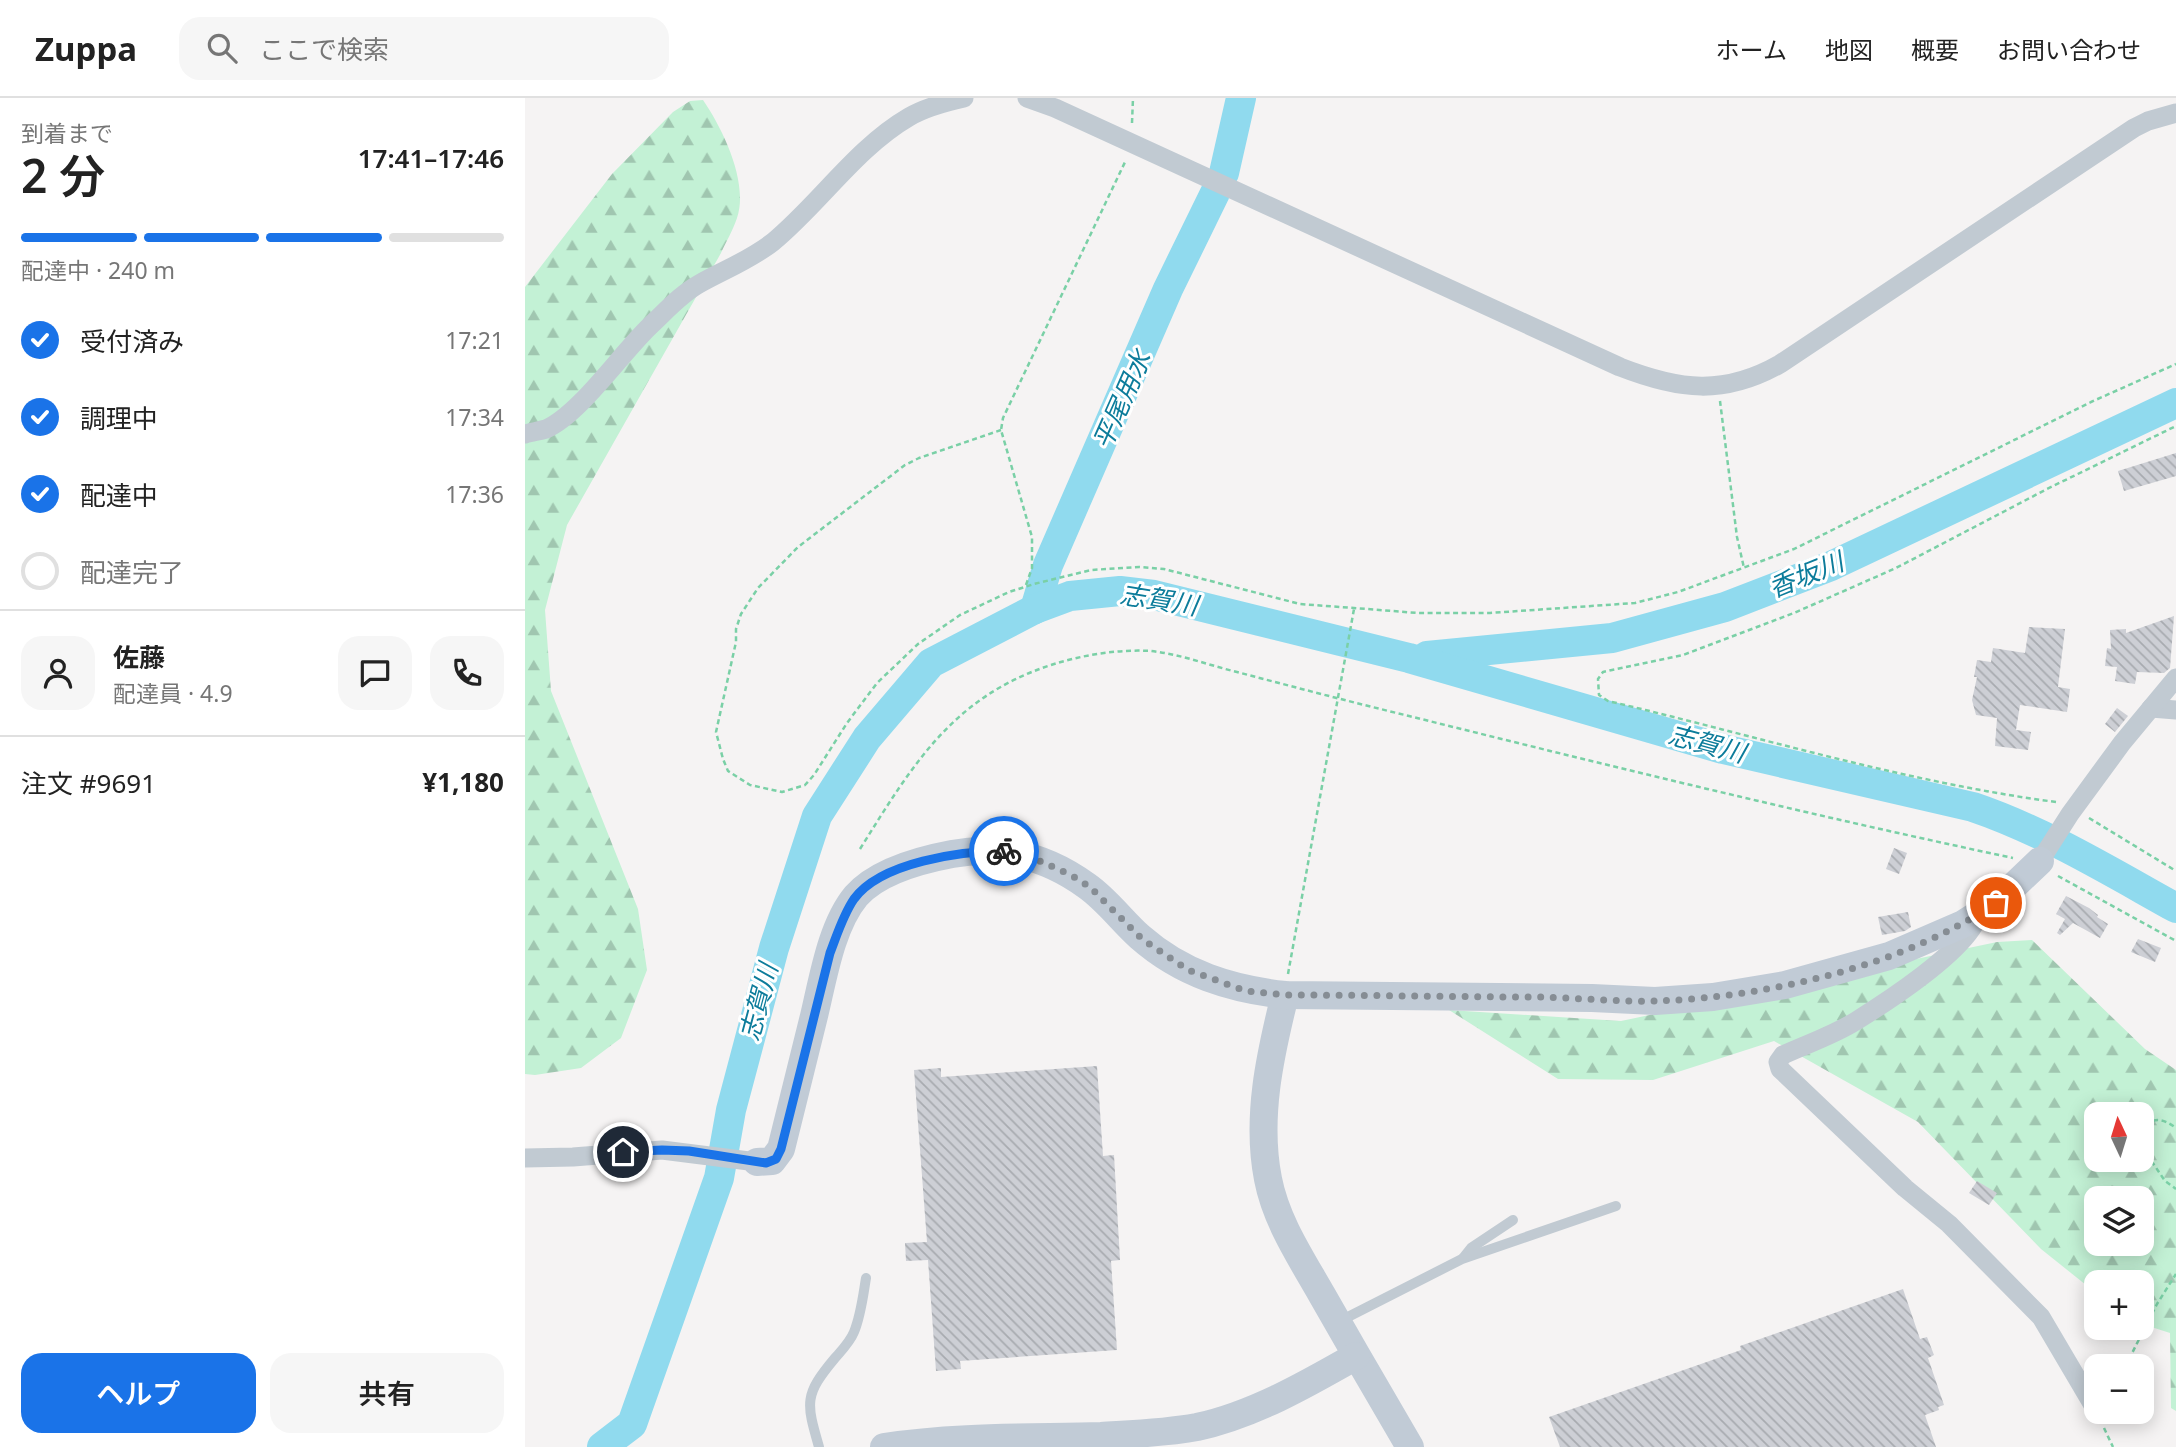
<!DOCTYPE html>
<html lang="ja">
<meta charset="utf-8">
<style>
:root{--surface:#fff;--page:#f6f6f6;--text:#222;--muted:#767676;--line:#e0e0e0;--accent:#1a73e8}
body{margin:0;font-family:"Noto Sans","Noto Sans JP",sans-serif;background:var(--page);color:var(--text);height:100vh;display:flex;flex-direction:column;font-size:26px;white-space:nowrap}
*{box-sizing:border-box;margin:0}
p{font-size:23px;color:var(--muted)}
.icon{flex:none;width:38px;height:38px;fill:none;stroke:currentColor;stroke-width:2;stroke-linecap:round;stroke-linejoin:round}
.map{position:relative;flex:1;overflow:hidden}
.panel{display:flex;flex-direction:column;background:var(--surface);width:525px}
.panel>*{flex:none}
.needle{width:46px;rotate:356deg}
.tools{position:absolute;left:1559px;top:1004px;display:grid;gap:14px}
.tools a{display:grid;place-items:center;width:70px;height:70px;border-radius:14px;background:var(--surface);box-shadow:0 4px 18px #0003;font-size:35px}
.pin{position:absolute;display:grid;place-items:center;width:60px;height:60px;color:#fff;margin:-30px;border:4px solid #fff;border-radius:50%;box-shadow:0 2px 7px #0007}
.courier{position:absolute;display:grid;place-items:center;width:70px;height:70px;margin:-35px;border:5px solid #1a73e8;border-radius:50%;background:#fff;color:#222;box-shadow:0 2px 9px #0007}
.head em{font-style:normal;font-weight:600}
.head div{display:flex;flex-direction:column-reverse}
.head{display:flex;align-items:center;justify-content:space-between;height:119px;padding:0 21px}
h1{font-size:46px;font-weight:600;line-height:52px}
.bar{display:grid;grid-template-columns:repeat(4,1fr);gap:10px 7px;align-content:center;height:84px;padding:0 21px}
.bar i{height:9px;border-radius:5px;background:var(--line)}
.bar .active{background:var(--accent)}
.bar p{grid-column:span 4}
.line{display:flex;align-items:center;gap:18px;padding:0 21px;border-top:2px solid var(--line)}
.line div{flex:1}
.round{display:grid;place-items:center;flex:none;width:74px;height:74px;border-radius:21px;background:var(--page)}
ol{padding:0 21px;list-style:none}
li{display:flex;align-items:center;gap:21px;height:77px}
li p{margin-inline-start:auto}
li .icon{padding:7px;border-radius:50%;background:var(--accent);color:#fff;stroke-width:4}
li:last-child{color:var(--muted)}
li i{width:38px;height:38px;border:4px solid var(--line);border-radius:50%}
.button{display:flex;gap:14px;margin-top:auto;padding:14px 21px}
.button a{flex:1;height:80px;border-radius:21px;background:var(--accent);color:#fff;font-size:28px;font-weight:600;line-height:80px;text-align:center}
.button a+a{background:var(--page);color:var(--text)}
header{display:flex;align-items:center;gap:42px;box-sizing:border-box;height:98px;padding:0 35px;background:var(--surface);border-bottom:2px solid var(--line)}
header strong{font-size:33px}
nav{display:flex;gap:38px;margin-inline-start:auto;font-size:24px}
.search{width:490px;height:63px;background:var(--page);display:flex;align-items:center;gap:18px;box-sizing:border-box;padding:0 24px;border-radius:21px;color:var(--muted);font-size:26px}
main{display:flex;flex:1;min-height:0}
.map>svg:first-child{display:block}
.forest{fill:url(#forest-firs);fill-rule:evenodd}
.lines{fill:none;stroke-linecap:round;stroke-linejoin:round}
.river{stroke:#90daee;stroke-width:30}
.building{fill:url(#building-back-hatch)}
.path{stroke:#7ad0a6;stroke-width:2.5;stroke-dasharray:5 3.5;stroke-linecap:butt}
.lane{stroke:#c1cad2;stroke-width:10}
.street{stroke:#c1cad2;stroke-width:19}
.secondary{stroke:#c1cbd6;stroke-width:28}
.done{stroke:#868d94;stroke-width:7;stroke-dasharray:0 12.6}
.route{stroke:#1a73e8;stroke-width:9}
.labels{text-anchor:middle;stroke-width:6;stroke-linejoin:round;paint-order:stroke}
.water-label{font-size:26px;font-style:italic;fill:#0c7c9b;stroke:#fff}
</style>
<header>
<strong>Zuppa</strong>
<div class="search"><svg class="icon" aria-label="search" viewBox="0 0 24 24"><circle cx="10" cy="10" r="6"/><path d="M15 15l6 6"/></svg>ここで検索</div>
<nav><a>ホーム</a><a>地図</a><a>概要</a><a>お問い合わせ</a></nav>
</header>
<main>
<section class="panel">
<div class="head"><div><h1>2 分</h1><p>到着まで</p></div><em>17:41–17:46</em></div>
<div class="bar"><i class="active"></i><i class="active"></i><i class="active"></i><i></i><p>配達中 · 240 m</p></div>
<ol>
<li><svg class="icon" aria-label="check" viewBox="0 0 24 24"><path d="M5 12l5 5 9-10"/></svg>受付済み<p>17:21</p></li>
<li><svg class="icon" aria-label="check" viewBox="0 0 24 24"><path d="M5 12l5 5 9-10"/></svg>調理中<p>17:34</p></li>
<li><svg class="icon" aria-label="check" viewBox="0 0 24 24"><path d="M5 12l5 5 9-10"/></svg>配達中<p>17:36</p></li>
<li><i></i>配達完了</li>
</ol>
<div class="line" style="height:126px"><a class="round"><svg class="icon" aria-label="person" viewBox="0 0 24 24"><circle cx="12" cy="8" r="4"/><path d="M4 21q1-7 8-7t8 7"/></svg></a><div><b>佐藤</b><p>配達員 · 4.9</p></div><a class="round"><svg class="icon" aria-label="chat" viewBox="0 0 24 24"><path d="M4 5h16v11H9l-5 4z"/></svg></a><a class="round"><svg class="icon" aria-label="phone" viewBox="0 0 24 24"><path d="M5 4h4l2 5-3 2q2 4 5 5l2-3 5 2v4C11 20 4 13 5 4z"/></svg></a></div>
<div class="line" style="height:91px"><div>注文 #9691</div><b>¥1,180</b></div>
<div class="button"><a>ヘルプ</a><a>共有</a></div>
</section>
<div class="map">
<svg width="1651" height="1349" viewBox="0 0 1651 1349">
<defs>
<pattern id="forest-firs" width="22" height="20" patternUnits="userSpaceOnUse" patternTransform="scale(1.75)"><rect width="22" height="20" fill="#c3f1d5"/><path d="M5 1l3.5 6h-7zM16 11l3.5 6h-7z" fill="#a0c6b0"/></pattern>
<pattern id="building-back-hatch" width="6" height="6" patternUnits="userSpaceOnUse" patternTransform="scale(1.75)"><rect width="6" height="6" fill="#cdcfd5"/><path d="M-1 5l2 2M0 0l6 6M5-1l2 2" fill="none" stroke="#a8abb0"/></pattern>
</defs>
<rect width="100%" height="100%" fill="#f5f3f3"/>
<g class="forest">
<path d="M178,2C198,31 224,85 212,120C208,132 201,144 196,155L42,427L20,512L26,593L113,811L122,872L96,940L56,970L10,977L0,976V189L87,76L148,14L165,3Z"/>
<path d="M1507,842L1620,951L1651,972V1313L1646,1310L1645,1235L1617,1226V1185H1572L1571,1195L1516,1151L1393,1024L1249,943L1128,982L1033,981L924,912L1096,923L1472,844ZM1572,1017H1617V1062H1572ZM1572,1101H1617V1146H1572Z"/>
</g>
<g class="lines">
<g class="river">
<polyline points="699,75 716,0"/>
<polyline points="510,511 523,467 643,191 690,95"/>
<polyline points="902,558 1087,540 1200,509 1306,468 1651,305"/>
<path d="M77,1349L107,1326L194,1080L206,1012L249,850L292,718L342,640L406,565L510,511L545,498L595,493L629,497L884,560L1198,651L1448,709C1519,733 1586,774 1651,810"/>
</g>
</g>
<g class="building">
<polygon points="1651,355 1651,378 1599,393 1593,373"/>
<polygon points="1649,518 1645,570 1639,575 1612,574 1610,586 1590,583 1592,569 1580,568 1582,550 1586,551 1585,532 1601,531 1601,535"/>
<polygon points="1504,529 1540,531 1533,589 1545,591 1542,614 1495,607 1491,632 1506,634 1503,652 1470,648 1472,620 1451,617 1447,602 1452,579 1449,579 1452,562 1466,564 1468,550 1500,555"/>
<polygon points="1592,610 1603,618 1590,634 1580,626"/>
<polygon points="1369,750 1382,755 1374,776 1361,771"/>
<polygon points="1541,798 1564,810 1573,817 1572,819 1583,826 1575,840 1548,825 1535,837 1532,835 1540,821 1531,816"/>
<polygon points="1383,814 1386,829 1380,833 1357,837 1353,819"/>
<polygon points="1613,841 1636,850 1630,864 1606,854"/>
<polygon points="572,968 578,1058 589,1057 595,1162 586,1163 592,1252 435,1263 436,1271 411,1273 403,1162 381,1163 380,1145 402,1144 389,972 416,970 416,979"/>
<polygon points="1452,1083 1472,1095 1464,1107 1444,1095"/>
<polygon points="1378,1191 1395,1241 1402,1239 1409,1257 1403,1260 1419,1307 1413,1309 1414,1312 1400,1317 1411,1349 1035,1349 1024,1319 1216,1252 1215,1248"/>
</g>
<g class="lines">
<g class="path">
<polyline points="607,25 608,0"/>
<polyline points="1195,303 1212,439 1219,470"/>
<polyline points="476,332 394,360 380,367 273,449 233,490 216,516 211,531 211,544 191,634 198,661 203,673 225,687 257,694 280,687 289,677 322,625 352,585 393,546 435,517 484,494 509,486 566,472 614,469 639,471 775,506 829,510 893,515 965,515 1110,505 1153,494 1269,451 1566,304 1651,266"/>
<polyline points="501,487 507,470 507,439 476,332 478,320 601,62"/>
<path d="M1531,704C1379,684 1232,638 1083,603L1074,597L1073,581L1078,574L1087,572L1158,557L1269,515L1371,470L1522,391L1651,328"/>
<polyline points="1564,720 1651,773"/>
<path d="M335,751C387,668 427,599 526,567C557,557 593,551 626,553C655,556 683,567 712,574C769,589 826,604 884,618C1085,668 1285,717 1488,760"/>
<polyline points="1533,778 1651,843"/>
<polyline points="763,876 829,511"/>
<path d="M1617,1035C1625,1017 1638,1020 1651,1030"/>
<polyline points="1617,1049 1640,1083 1651,1091"/>
<polyline points="1600,1269 1632,1206 1651,1176"/>
<polyline points="1579,1330 1588,1349"/>
</g>
<g class="lane">
<polyline points="938,1160 946,1150 988,1122"/>
<polyline points="813,1224 937,1161 1091,1108"/>
<path d="M294,1349C281,1304 279,1297 310,1260C317,1252 325,1244 329,1234C336,1217 338,1198 341,1180"/>
</g>
<g class="street">
<path d="M502,0L530,10L1095,269C1154,292 1199,298 1255,266L1609,30L1623,23L1651,15"/>
<path d="M0,336C7,334 14,333 21,331C55,316 97,254 126,227C141,213 156,196 174,186C199,172 225,162 248,144C295,105 331,50 384,19C401,9 421,4 439,0"/>
<polyline points="1626,610 1651,612"/>
<polyline points="1515,763 1545,716 1597,645 1651,580"/>
<path d="M1451,823C1435,856 1363,903 1331,923C1309,937 1282,946 1258,957L1253,964L1255,971L1380,1090L1424,1126L1516,1219L1572,1314"/>
<polyline points="0,1060 48,1059 137,1052 232,1064"/>
</g>
<g class="secondary">
<path d="M760,897C745,957 731,1020 743,1081C751,1123 776,1160 797,1197C826,1248 855,1298 885,1349"/>
<path d="M232,1064L247,1063L256,1051C267,1007 278,962 289,918C298,881 306,828 331,798C353,773 395,762 427,756C476,747 521,758 562,788C582,802 597,823 615,839C657,876 706,891 760,897L1067,900L1130,903L1188,899L1260,887L1364,858L1438,826L1471,805L1515,763"/>
<path d="M359,1349C431,1338 504,1340 576,1338C608,1336 640,1335 672,1329C728,1317 782,1286 831,1258"/>
</g>
</g>
<g class="lines">
<path class="done" d="M479,753L506,759L546,777L565,789L617,841L663,872L721,893L760,897C845,897 930,899 1015,899C1054,900 1094,904 1132,903C1243,899 1378,868 1471,805"/>
<path class="route" d="M98,1054L137,1052L164,1053L241,1065L251,1061L256,1051L305,855C312,837 318,817 329,801C356,764 436,753 479,753"/>
</g>
<g class="labels">
<g class="water-label">
<text transform="translate(597 302) rotate(-66)" y="9">平尾用水</text>
<text transform="translate(1281 477) rotate(-22)" y="9">香坂川</text>
<text transform="translate(634 502) rotate(9)" y="9">志賀川</text>
<text transform="translate(1182 646) rotate(15)" y="9">志賀川</text>
<text transform="translate(234 904) rotate(-75)" y="9">志賀川</text>
</g>
</g>
</svg>
<div class="tools">
<a><svg class="needle" viewBox="-14 -14 28 28"><path d="M0-13l5 13h-10z" fill="#e53935"/><path d="M0 13l5-13h-10z" fill="#767676"/></svg></a>
<a><svg class="icon" aria-label="layers" viewBox="0 0 24 24"><path d="M12 4l9 5-9 5-9-5zM3 14l9 5 9-5"/></svg></a>
<a>+</a>
<a>−</a>
</div>
<div class="pin" style="left:1471px;top:805px;background:#ea580c"><svg class="icon" aria-label="bag" viewBox="0 0 24 24"><path d="M5 8h14l-1 12H6zM9 8a3 3 0 0 1 6 0"/></svg></div>
<div class="pin" style="left:98px;top:1054px;background:#1f2937"><svg class="icon" aria-label="home" viewBox="0 0 24 24"><path d="M3 11l9-7 9 7M6 9v11h12V9"/></svg></div>
<div class="courier" style="left:479px;top:753px"><svg class="icon" aria-label="bike" viewBox="0 0 24 24"><circle cx="6" cy="16" r="4"/><circle cx="18" cy="16" r="4"/><path d="M6 16l4-8h5l3 8M10 8l3 8H6M13 5h3"/></svg></div>
</div>
</main>
